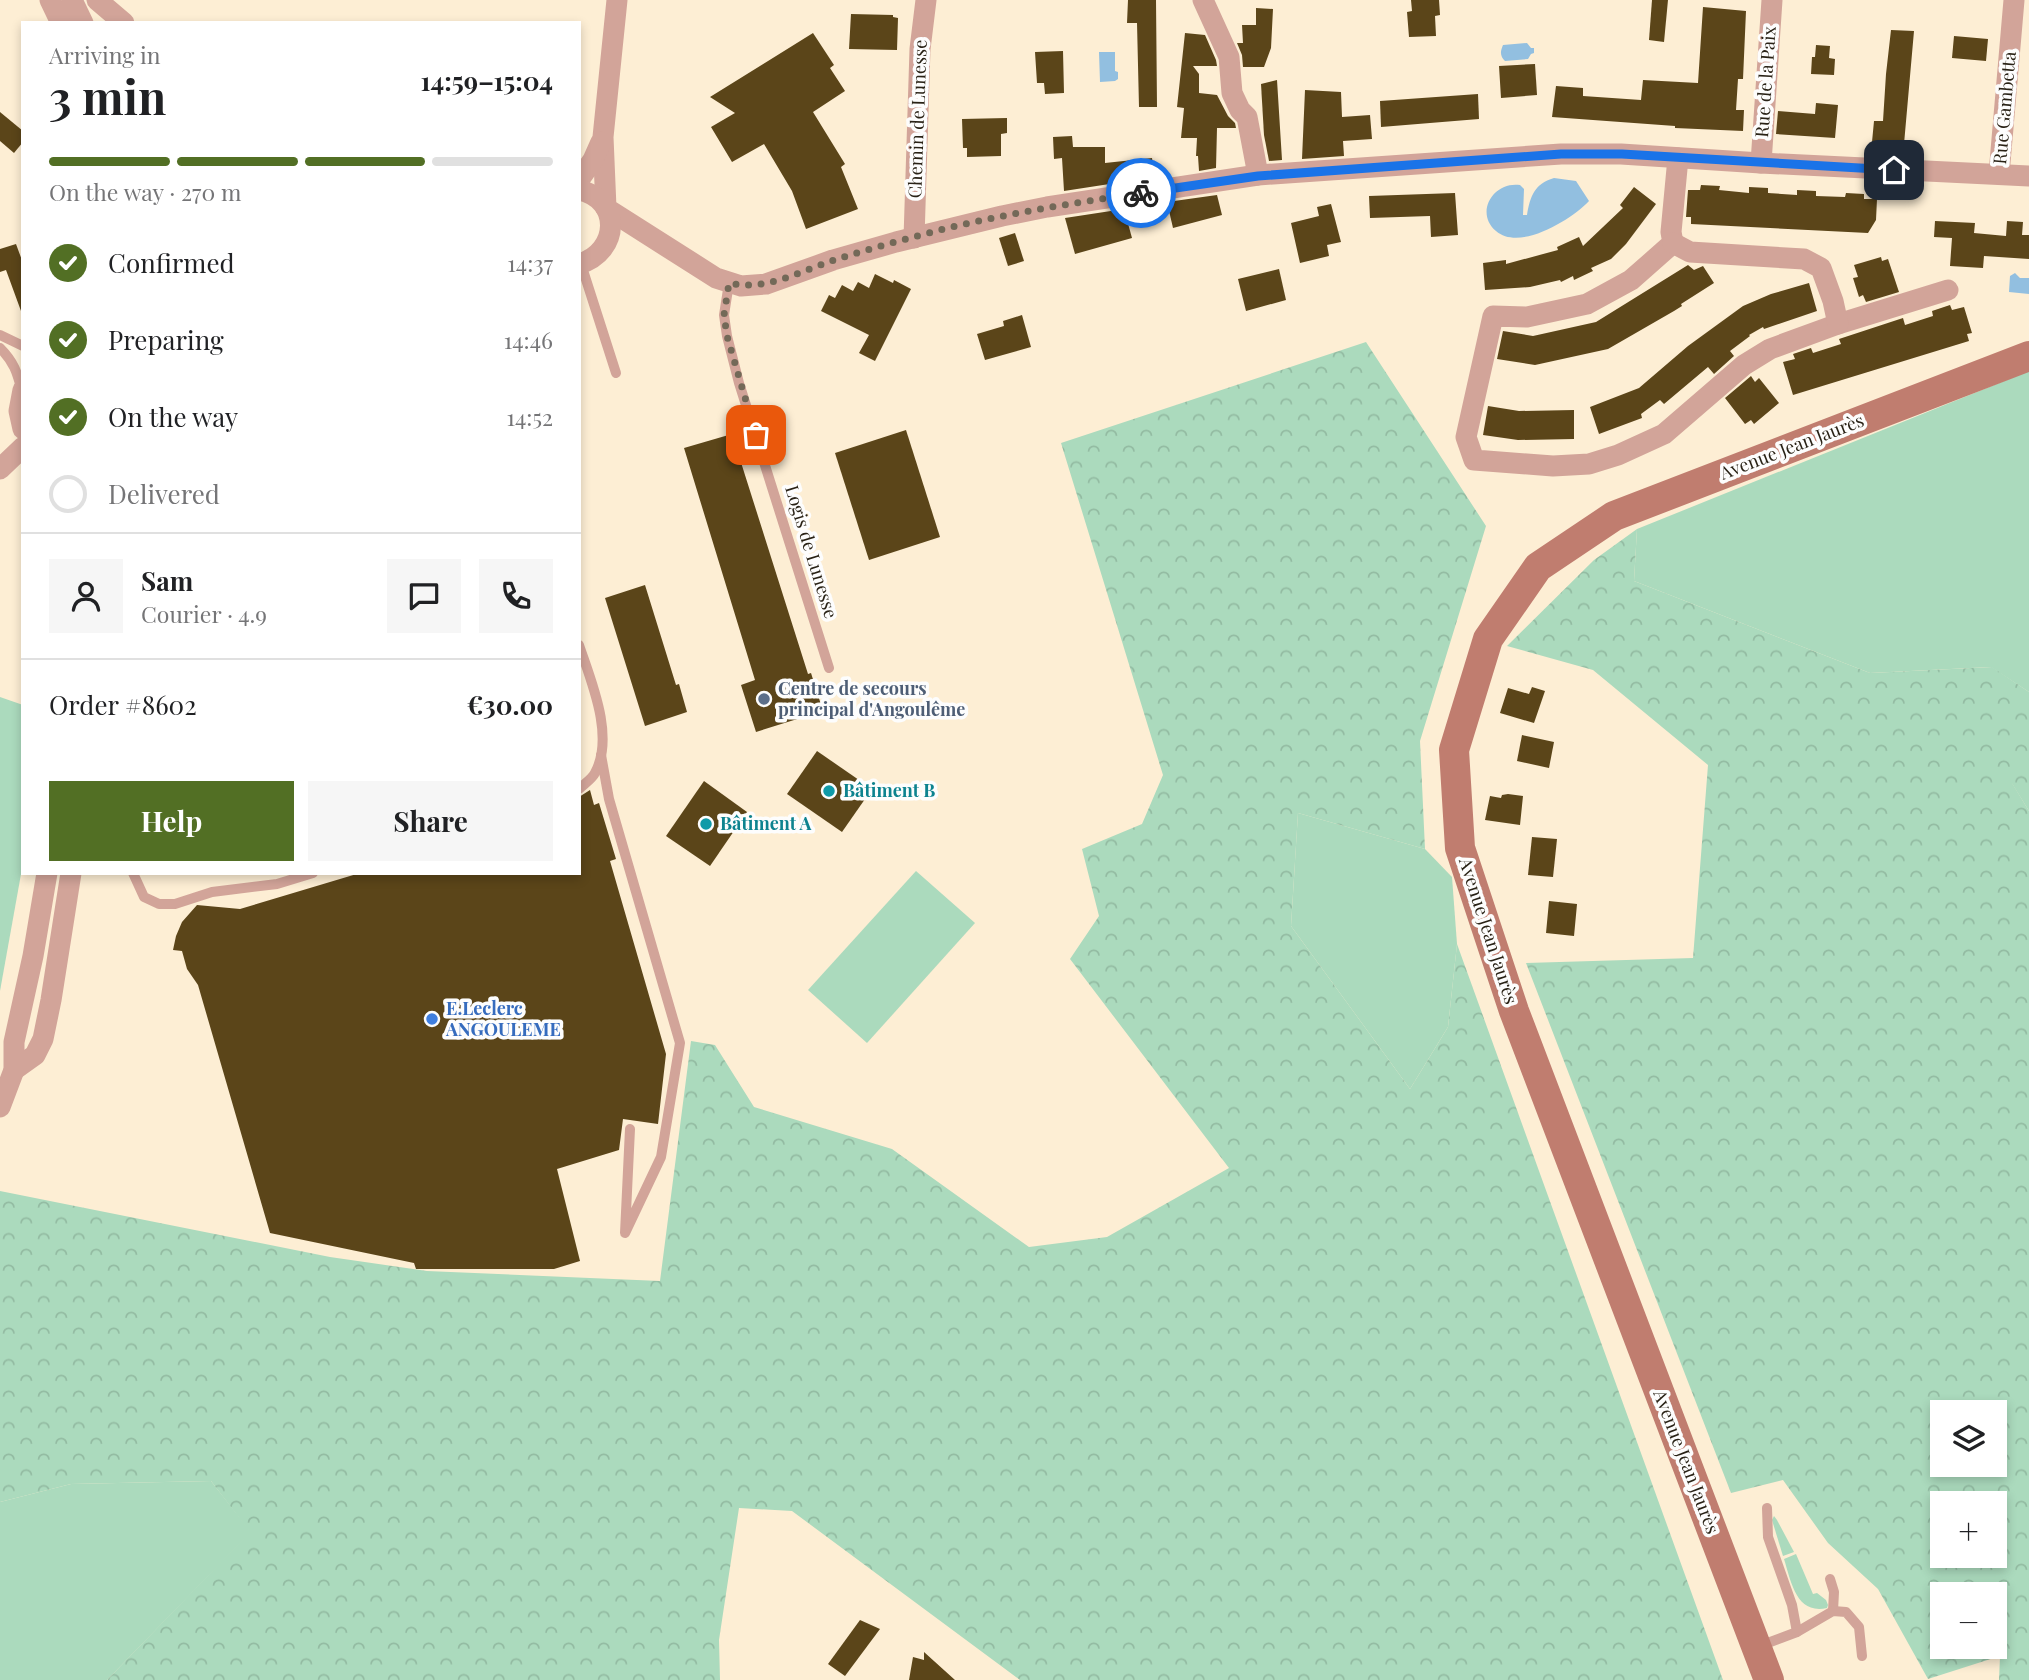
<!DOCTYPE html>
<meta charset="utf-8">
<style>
:root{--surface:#fff;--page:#f6f6f6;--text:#202124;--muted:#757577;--line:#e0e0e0;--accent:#526f24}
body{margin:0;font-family:"Playfair Display",serif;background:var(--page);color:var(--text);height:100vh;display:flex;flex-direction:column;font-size:26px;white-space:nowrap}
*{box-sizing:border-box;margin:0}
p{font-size:23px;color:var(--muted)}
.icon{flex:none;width:38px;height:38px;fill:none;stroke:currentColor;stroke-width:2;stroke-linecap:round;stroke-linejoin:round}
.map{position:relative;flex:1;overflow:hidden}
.sheet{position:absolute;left:21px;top:21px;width:560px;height:854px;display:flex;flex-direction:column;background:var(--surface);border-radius:0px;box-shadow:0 4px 10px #0003}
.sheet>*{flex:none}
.tools{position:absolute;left:1930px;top:1400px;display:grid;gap:14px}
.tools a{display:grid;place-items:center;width:77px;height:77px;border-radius:0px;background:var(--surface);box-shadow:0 4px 10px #0003;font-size:35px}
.pin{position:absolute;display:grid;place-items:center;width:60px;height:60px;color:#fff;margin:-30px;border-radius:14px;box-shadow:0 4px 10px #0006}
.courier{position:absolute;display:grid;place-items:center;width:70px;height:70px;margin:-35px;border:5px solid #1a73e8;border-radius:50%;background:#fff;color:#222;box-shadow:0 2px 9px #0007}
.summary em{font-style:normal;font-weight:700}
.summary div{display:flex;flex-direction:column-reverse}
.summary{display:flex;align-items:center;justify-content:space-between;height:119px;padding:0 28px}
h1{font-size:46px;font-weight:700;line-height:52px}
.bar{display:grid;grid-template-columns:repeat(4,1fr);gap:10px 7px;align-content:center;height:84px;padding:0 28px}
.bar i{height:9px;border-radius:5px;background:var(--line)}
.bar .on{background:var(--accent)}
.bar p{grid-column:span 4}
.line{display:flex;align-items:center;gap:18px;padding:0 28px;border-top:2px solid var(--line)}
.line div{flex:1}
.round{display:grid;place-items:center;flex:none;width:74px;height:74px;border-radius:0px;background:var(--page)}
ol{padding:0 28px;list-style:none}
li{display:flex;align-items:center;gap:21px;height:77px}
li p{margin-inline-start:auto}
li .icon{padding:7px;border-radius:50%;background:var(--accent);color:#fff;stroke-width:4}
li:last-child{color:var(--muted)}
li i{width:38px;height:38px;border:4px solid var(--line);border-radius:50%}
.action{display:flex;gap:14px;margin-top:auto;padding:14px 28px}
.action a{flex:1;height:80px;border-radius:0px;background:var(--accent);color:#fff;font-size:28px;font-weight:700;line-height:80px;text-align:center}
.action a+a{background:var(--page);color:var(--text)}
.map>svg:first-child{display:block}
.grass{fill:#abdabd}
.forest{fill:url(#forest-crowns);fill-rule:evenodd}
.water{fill:#92bfe0}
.building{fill:#5b4519}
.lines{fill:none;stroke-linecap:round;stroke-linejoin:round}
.lane{stroke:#d2a499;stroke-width:10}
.street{stroke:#d2a499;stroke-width:21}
.secondary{stroke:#c07d6f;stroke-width:30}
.done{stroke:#736958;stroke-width:7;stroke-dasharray:0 12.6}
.route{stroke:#1a73e8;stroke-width:9}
.service-dot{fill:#5c6f8a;stroke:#fdfdfd;stroke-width:2.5}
.culture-dot{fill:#0f9aa8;stroke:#fdfdfd;stroke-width:2.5}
.shop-dot{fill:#3f7fe0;stroke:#fdfdfd;stroke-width:2.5}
.labels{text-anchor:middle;stroke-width:7;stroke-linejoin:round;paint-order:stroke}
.street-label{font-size:18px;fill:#292216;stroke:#fdfdfd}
.service-label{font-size:18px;font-weight:bold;fill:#4e5e75;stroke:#fdfdfd;text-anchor:start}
.culture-label{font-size:18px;font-weight:bold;fill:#0d838f;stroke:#fdfdfd;text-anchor:start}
.shop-label{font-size:18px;font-weight:bold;fill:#366cbe;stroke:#fdfdfd;text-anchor:start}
</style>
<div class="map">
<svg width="2029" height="1680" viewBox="0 0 2029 1680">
<defs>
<pattern id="forest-crowns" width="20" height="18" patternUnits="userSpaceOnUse" patternTransform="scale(1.75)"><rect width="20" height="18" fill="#abdabd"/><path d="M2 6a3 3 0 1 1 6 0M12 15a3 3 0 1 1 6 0" fill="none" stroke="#93bba2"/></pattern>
</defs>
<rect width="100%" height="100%" fill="#fdeed4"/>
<g class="grass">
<polygon points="2029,371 2029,692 1991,667 1870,673 1634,581 1637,529"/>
<polygon points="0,697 23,705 23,863 0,991"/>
<polygon points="2011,782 2029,783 2029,811"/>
<polygon points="1298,813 1425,849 1452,877 1457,944 1448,1027 1410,1089 1291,926"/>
<polygon points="916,871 975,923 867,1043 808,990"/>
<polygon points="211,1481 251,1532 107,1680 0,1680 0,1502 71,1484"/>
<polygon points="1774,1516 1777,1520 1794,1552 1783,1556 1772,1520"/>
<path d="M1796,1554L1813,1594L1817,1593L1826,1600L1828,1605L1827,1608C1796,1615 1791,1581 1784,1559Z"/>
</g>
<g class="forest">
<polygon points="1366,342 1486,526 1420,741 1425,849 1298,813 1291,926 1410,1089 1448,1027 1457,944 1723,1680 1020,1680 792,1511 739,1508 719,1640 720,1680 107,1680 250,1532 211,1481 71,1484 0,1502 0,1191 330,1257 427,1271 660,1281 691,1041 715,1045 754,1107 892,1149 1029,1247 1107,1237 1229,1168 1070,959 1099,916 1082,849 1142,824 1163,775 1061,443"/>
<path d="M1637,529L1634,581L1870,673L1992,667L2029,692V783H2012L2029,811V1680H1999L2000,1656L1928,1679L1878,1589L1828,1543L1783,1480L1731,1493L1526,963L1693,958L1708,765L1593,670L1507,646L1594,560ZM1942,1412H1995V1465H1942ZM1942,1503H1995V1556H1942ZM1942,1594H1995V1647H1942Z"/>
</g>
<g class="water">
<path d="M1527,43L1531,48H1534V53L1531,54L1528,59L1505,61C1500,56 1500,52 1503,45Z"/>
<polygon points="1099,52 1115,52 1115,71 1118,72 1118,79 1115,81 1100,82"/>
<path d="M1554,178L1576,181L1589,201C1572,219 1520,252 1496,231C1474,212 1494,181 1520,185L1524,189L1523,215H1527C1530,197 1534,184 1554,178Z"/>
<polygon points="2015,273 2020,278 2029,278 2029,294 2009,292 2010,276"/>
</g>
<g class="building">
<polygon points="1128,0 1156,0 1157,107 1139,107 1137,23 1127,23"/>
<polygon points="1411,0 1439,0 1440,15 1435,16 1436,36 1409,37 1407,12 1412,11"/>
<polygon points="1652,0 1668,0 1664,42 1649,40"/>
<polygon points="1703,7 1746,11 1743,79 1738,79 1736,110 1744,110 1743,131 1675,128 1675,126 1552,117 1556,86 1583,88 1583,96 1641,100 1643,80 1698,83"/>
<polygon points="1256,8 1273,9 1271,48 1264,67 1243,67 1242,55 1237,43 1243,43 1242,25 1256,25"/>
<polygon points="851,14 893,15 893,17 898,18 897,50 849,49"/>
<polygon points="1891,30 1914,31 1904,144 1872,142 1874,121 1883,121 1886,74"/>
<polygon points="813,33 834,65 830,68 845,91 813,112 845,164 841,167 858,209 806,229 792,191 764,144 732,162 711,127 735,113 710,97"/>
<polygon points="1185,33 1205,35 1216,60 1217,66 1193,66 1199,74 1199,93 1217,95 1228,116 1235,123 1236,128 1217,128 1216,168 1199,171 1198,156 1196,156 1197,138 1181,138 1184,108 1177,107"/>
<polygon points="1954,36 1988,39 1986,61 1952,58"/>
<polygon points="1816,45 1830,46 1829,58 1835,59 1834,75 1811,74 1812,57 1815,57"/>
<polygon points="1063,51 1064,93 1045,94 1044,83 1037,83 1035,52"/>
<polygon points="1535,64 1537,95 1501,98 1499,66"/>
<polygon points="1277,80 1282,160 1269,161 1264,135 1261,84"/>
<polygon points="1305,90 1341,92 1342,117 1370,115 1372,139 1343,141 1344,156 1302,159"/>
<polygon points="1478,94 1479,119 1381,127 1380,101"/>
<polygon points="1816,103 1838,105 1835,138 1776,134 1778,111 1815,114"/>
<polygon points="0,112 23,131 23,142 14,153 0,141"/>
<polygon points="1007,118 1007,133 1001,134 1001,156 967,157 967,148 963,148 962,119"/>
<polygon points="1072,136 1073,147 1105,147 1105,163 1152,158 1155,177 1064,191 1062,158 1054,159 1053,137"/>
<polygon points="1701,185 1720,186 1719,190 1749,193 1749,187 1768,188 1768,193 1797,195 1797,190 1816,191 1816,196 1845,197 1846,193 1864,194 1864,199 1877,199 1876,220 1868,233 1691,224 1691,217 1686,217 1688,190 1700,190"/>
<polygon points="1634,187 1656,204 1626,244 1611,259 1591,268 1593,271 1574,280 1573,276 1561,282 1560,280 1530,287 1485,290 1483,263 1506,260 1506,264 1558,250 1557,247 1579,237 1583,246 1623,208 1620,205"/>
<polygon points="1455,193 1458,235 1431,237 1430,216 1370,218 1369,196"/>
<polygon points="1217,195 1222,215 1173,228 1167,202"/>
<polygon points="1331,204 1341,242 1327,245 1329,256 1300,263 1291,223 1319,216 1317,207"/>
<polygon points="1124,209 1132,238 1075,254 1065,218"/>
<polygon points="1935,221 1975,223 1974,233 2006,236 2007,221 2023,222 2022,235 2029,235 2029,259 1984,256 1983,268 1950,266 1952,238 1934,237"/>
<polygon points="1015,233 1024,261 1008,266 999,238"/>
<polygon points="16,244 23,263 23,311 21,311 6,270 0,272 0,249"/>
<polygon points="1881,257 1882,261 1888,259 1899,292 1866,302 1863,295 1859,297 1853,278 1858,277 1854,265"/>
<polygon points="1688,265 1694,270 1703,266 1714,283 1681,304 1682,306 1674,311 1608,349 1535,365 1497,359 1503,331 1533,336 1596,322"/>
<polygon points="1279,269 1286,300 1246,311 1238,279"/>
<polygon points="875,274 893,283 894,280 911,289 875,361 859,353 869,335 821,311 829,295 835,298 842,285 853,291 858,282 869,288"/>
<polygon points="1809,283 1817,311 1764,329 1763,327 1749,335 1750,336 1730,351 1734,356 1714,374 1708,367 1664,404 1660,400 1641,414 1642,418 1599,434 1590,407 1639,388 1688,346 1743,306 1771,294"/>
<polygon points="1950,305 1952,310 1964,307 1972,333 1967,334 1969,341 1793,395 1783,362 1795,359 1793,354 1811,348 1813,353 1841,344 1839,339 1903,318 1905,325 1933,316 1932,311"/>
<polygon points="1022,315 1031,347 985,360 977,334 1004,326 1003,321"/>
<polygon points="1751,376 1755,382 1759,378 1779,403 1754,424 1751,420 1745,424 1725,398"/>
<polygon points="1488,406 1519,411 1574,410 1574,439 1518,440 1483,435"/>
<polygon points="906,430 940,537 869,560 835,453"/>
<polygon points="732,434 808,674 811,673 823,711 756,732 741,685 755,680 684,448"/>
<polygon points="645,585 676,685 679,684 687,712 645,726 605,598"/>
<polygon points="1532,687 1545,691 1534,723 1500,713 1508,688 1529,694"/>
<polygon points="1522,735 1554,742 1549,768 1517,761"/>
<polygon points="817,751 872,789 842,832 787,794"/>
<polygon points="704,781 747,812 710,866 666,836"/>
<polygon points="590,790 594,805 599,803 616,859 610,861 666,1054 658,1124 623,1119 619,1150 557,1169 580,1261 554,1269 416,1269 414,1263 270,1233 198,985 187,969 182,951 173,950 176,936 182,922 197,905 240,909 360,873 579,873 579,797"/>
<polygon points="1508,794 1523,796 1520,825 1485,820 1490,796 1501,798 1502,795"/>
<polygon points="1532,837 1557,839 1553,877 1528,875"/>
<polygon points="1549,901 1577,904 1574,936 1546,933"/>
<polygon points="860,1620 880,1629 845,1676 828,1664"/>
<polygon points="924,1652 955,1680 909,1680 913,1657 924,1660"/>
</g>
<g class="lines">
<g class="lane">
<polyline points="581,264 616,373"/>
<polyline points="729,283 724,315 727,336 739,383 829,668"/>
<polyline points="0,335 23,346"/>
<path d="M0,348C14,362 17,372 22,391"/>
<path d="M579,645C591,681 615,736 595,773C592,779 584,784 579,789"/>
<polyline points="601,755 609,799 680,1043 661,1157 625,1233 630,1129"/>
<polyline points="133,873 144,897 159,904 175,904 212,892 277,884 313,873"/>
<polyline points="1767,1508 1768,1537 1792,1605 1797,1632"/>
<polyline points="1830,1579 1834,1592 1833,1611"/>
<polyline points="1757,1647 1797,1632 1833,1611 1846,1612 1859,1627 1862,1656"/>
</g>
<g class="street">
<polyline points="50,0 61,23"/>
<polyline points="72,0 83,23"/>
<polyline points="97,0 124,23"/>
<polyline points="617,0 603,137 606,208 716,278 741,286 766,284 833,260 896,242 1002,216 1047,207 1258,175 1561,154 1621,154 1761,163 2029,176"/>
<polyline points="1203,0 1229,57 1232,93 1240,110 1247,117 1258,175"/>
<polyline points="1678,158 1671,232 1673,243 1631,280 1587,304 1527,317 1493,316 1466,437 1474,460 1553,466 1589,464 1618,455 1664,434 1744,365 1770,349 1838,324 1948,290"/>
<polyline points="1761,163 1772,0"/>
<polyline points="1999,174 2014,0"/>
<polyline points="579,180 593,160 601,142"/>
<path d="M579,190C622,199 620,252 579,264"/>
<polyline points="914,238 920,49 926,0"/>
<polyline points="1673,243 1690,252 1804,259 1821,268 1833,301 1838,324"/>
<polyline points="23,390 19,411 23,429"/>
<polyline points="0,469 23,447"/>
<polyline points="14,1070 35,1055 43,1039 51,1000 71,873"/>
<polyline points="0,1107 14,1070 14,1042 33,956 47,873"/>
</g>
<polyline class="secondary" points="1769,1680 1514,1011 1460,848 1454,750 1488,639 1538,567 1614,516 2029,356"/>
</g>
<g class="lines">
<path class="done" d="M756,435L727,336L724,315L729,283C767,292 802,270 837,259C876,247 916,236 956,226C1017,212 1079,202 1141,193"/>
<polyline class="route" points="1141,193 1258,176 1561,154 1622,154 1894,170"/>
</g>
<circle class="service-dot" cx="764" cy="699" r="7"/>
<g class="culture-dot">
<circle cx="829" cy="791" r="7"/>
<circle cx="706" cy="824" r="7"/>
</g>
<circle class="shop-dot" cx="432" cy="1019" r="7"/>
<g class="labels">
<g class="street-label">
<text transform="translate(1766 82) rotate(-86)" y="6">Rue de la Paix</text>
<text transform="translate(2005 108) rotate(-85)" y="6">Rue Gambetta</text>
<text transform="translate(918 119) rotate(-88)" y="6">Chemin de Lunesse</text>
<text transform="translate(1792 447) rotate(-21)" y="6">Avenue Jean Jaurès</text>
<text transform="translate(811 552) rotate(73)" y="6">Logis de Lunesse</text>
<text transform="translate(1488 931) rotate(72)" y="6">Avenue Jean Jaurès</text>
<text transform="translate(1686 1462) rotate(69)" y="6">Avenue Jean Jaurès</text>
</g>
<g class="service-label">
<text x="778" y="695">Centre de secours<tspan x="778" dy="21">principal d'Angoulême</tspan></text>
</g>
<g class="culture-label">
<text x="843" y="797">Bâtiment B</text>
<text x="720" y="830">Bâtiment A</text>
</g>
<g class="shop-label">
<text x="446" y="1015">E.Leclerc<tspan x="446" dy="21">ANGOULEME</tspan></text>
</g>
</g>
</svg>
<div class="tools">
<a><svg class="icon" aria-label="layers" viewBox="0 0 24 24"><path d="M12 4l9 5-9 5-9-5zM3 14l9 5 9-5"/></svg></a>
<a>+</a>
<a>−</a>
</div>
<div class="pin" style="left:756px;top:435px;background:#ea580c"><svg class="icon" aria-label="bag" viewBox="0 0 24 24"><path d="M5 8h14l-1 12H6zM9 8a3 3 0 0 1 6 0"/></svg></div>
<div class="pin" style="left:1894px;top:170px;background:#1f2937"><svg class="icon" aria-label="home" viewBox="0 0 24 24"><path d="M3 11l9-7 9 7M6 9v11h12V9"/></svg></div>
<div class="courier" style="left:1141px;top:193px"><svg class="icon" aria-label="bike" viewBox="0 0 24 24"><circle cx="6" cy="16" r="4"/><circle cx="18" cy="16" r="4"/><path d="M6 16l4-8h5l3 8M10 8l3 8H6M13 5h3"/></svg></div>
<section class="sheet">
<div class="summary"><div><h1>3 min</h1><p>Arriving in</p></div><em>14:59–15:04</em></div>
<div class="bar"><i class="on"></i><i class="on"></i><i class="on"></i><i></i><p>On the way · 270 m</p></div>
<ol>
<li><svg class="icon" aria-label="check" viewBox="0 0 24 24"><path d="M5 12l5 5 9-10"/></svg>Confirmed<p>14:37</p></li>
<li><svg class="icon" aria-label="check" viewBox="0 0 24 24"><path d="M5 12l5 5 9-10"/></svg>Preparing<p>14:46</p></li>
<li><svg class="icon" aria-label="check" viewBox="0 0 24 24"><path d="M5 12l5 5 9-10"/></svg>On the way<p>14:52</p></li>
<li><i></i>Delivered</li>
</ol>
<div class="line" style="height:126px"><a class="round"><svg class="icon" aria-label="person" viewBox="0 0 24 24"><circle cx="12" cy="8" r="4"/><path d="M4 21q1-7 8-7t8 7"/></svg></a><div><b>Sam</b><p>Courier · 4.9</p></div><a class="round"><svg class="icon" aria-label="chat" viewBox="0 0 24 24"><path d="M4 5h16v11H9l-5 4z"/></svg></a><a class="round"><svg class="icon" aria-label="phone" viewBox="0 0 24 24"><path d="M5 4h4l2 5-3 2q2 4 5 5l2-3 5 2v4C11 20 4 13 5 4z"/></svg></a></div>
<div class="line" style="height:91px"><div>Order #8602</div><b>€30.00</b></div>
<div class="action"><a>Help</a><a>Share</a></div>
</section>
</div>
